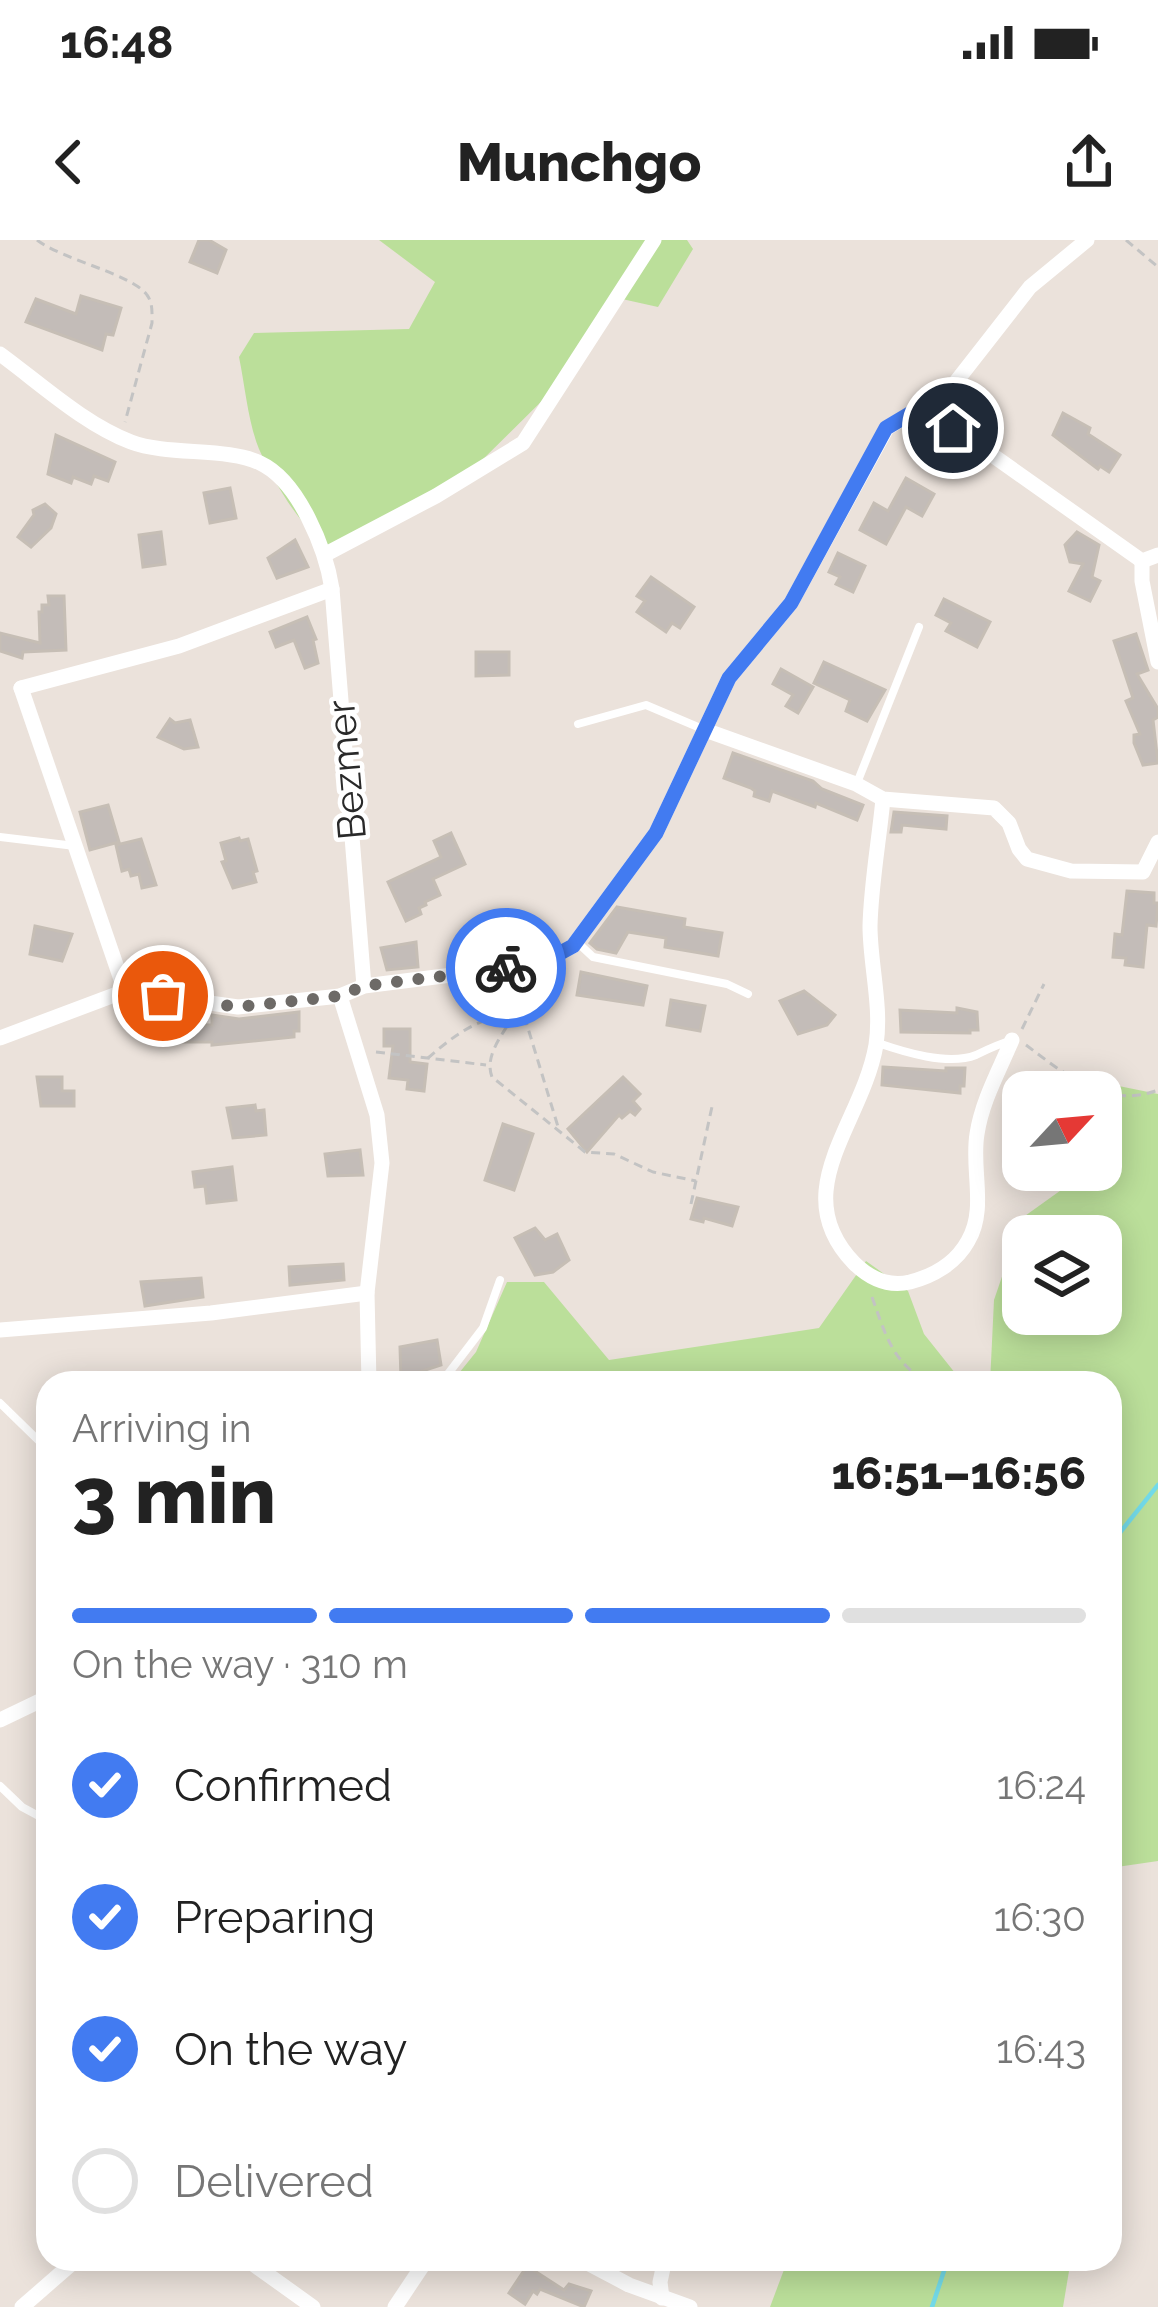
<!DOCTYPE html>
<meta charset="utf-8">
<style>
:root{--surface:#fff;--page:#f2f2f2;--text:#222;--muted:#767676;--line:#e0e0e0;--accent:#427bf1}
body{margin:0;font-family:Raleway,sans-serif;background:var(--page);color:var(--text);height:100vh;display:flex;flex-direction:column;font-size:45px;white-space:nowrap}
*{box-sizing:border-box;margin:0}
p{font-size:39px;color:var(--muted)}
.icon{flex:none;width:66px;height:66px;fill:none;stroke:currentColor;stroke-width:2;stroke-linecap:round;stroke-linejoin:round}
.map{position:relative;flex:1;overflow:hidden}
.details{position:absolute;left:36px;top:1131px;width:1086px;height:900px;display:flex;flex-direction:column;background:var(--surface);border-radius:36px;box-shadow:0 6px 30px #0003}
.details>*{flex:none}
.needle{width:78px;rotate:64deg}
.fabs{position:absolute;left:1002px;top:831px;display:grid;gap:24px}
.fabs a{display:grid;place-items:center;width:120px;height:120px;border-radius:24px;background:var(--surface);box-shadow:0 6px 30px #0003;font-size:60px}
.pin{position:absolute;display:grid;place-items:center;width:102px;height:102px;color:#fff;margin:-51px;border:6px solid #fff;border-radius:50%;box-shadow:0 3px 12px #0007}
.courier{position:absolute;display:grid;place-items:center;width:120px;height:120px;margin:-60px;border:9px solid #427bf1;border-radius:50%;background:#fff;color:#222;box-shadow:0 3px 15px #0007}
.overview em{font-style:normal;font-weight:800}
.overview div{display:flex;flex-direction:column-reverse}
.overview{display:flex;align-items:center;justify-content:space-between;height:204px;padding:0 36px}
h1{font-size:78px;font-weight:800;line-height:90px}
.bar{display:grid;grid-template-columns:repeat(4,1fr);gap:18px 12px;align-content:center;height:144px;padding:0 36px}
.bar i{height:15px;border-radius:9px;background:var(--line)}
.bar .selected{background:var(--accent)}
.bar p{grid-column:span 4}
ol{padding:0 36px;list-style:none}
li{display:flex;align-items:center;gap:36px;height:132px}
li p{margin-inline-start:auto}
li .icon{padding:12px;border-radius:50%;background:var(--accent);color:#fff;stroke-width:4}
li:last-child{color:var(--muted)}
li i{width:66px;height:66px;border:6px solid var(--line);border-radius:50%}
.status{display:flex;justify-content:space-between;align-items:center;height:84px;padding:0 60px;background:var(--surface);direction:ltr}
.status svg{height:33px;fill:currentColor}
header{display:flex;justify-content:space-between;align-items:center;height:156px;padding:0 36px;background:var(--surface);font-size:54px;font-weight:800}
.map>svg:first-child{display:block}
.green{fill:#bbdf9a;fill-rule:evenodd}
.lines{fill:none;stroke-linecap:round;stroke-linejoin:round}
.stream{stroke:#73dae8;stroke-width:4.5}
.building{fill:#c3bcb8;stroke:#c6beb5;stroke-width:3}
.path{stroke:#c3c3c3;stroke-width:3;stroke-dasharray:9 6;stroke-linecap:butt}
.lane{stroke:#fff;stroke-width:8}
.street{stroke:#fff;stroke-width:15}
.done{stroke:#6d6a67;stroke-width:12;stroke-dasharray:0 21.6}
.route{stroke:#427bf1;stroke-width:15}
.labels{text-anchor:middle;stroke-width:9;stroke-linejoin:round;paint-order:stroke}
.street-label{font-size:39px;fill:#292929;stroke:#fff}
</style>
<div class="status"><b>16:48</b><svg viewBox="0 0 49 12"><path d="M0 12V9h3v3zM5 12V6h3v6zM10 12V3h3v9zM15 12V0h3v12zM26 1h20v11H26zM47 4h2v5h-2z"/></svg></div>
<header><svg class="icon" aria-label="back" viewBox="0 0 24 24"><path d="M15 5l-7 7 7 7"/></svg>Munchgo<svg class="icon" aria-label="share" viewBox="0 0 24 24"><path d="M12 15V3M7 8l5-5 5 5M5 13v7h14v-7"/></svg></header>
<div class="map">
<svg width="1158" height="2067" viewBox="0 0 1158 2067">
<rect width="100%" height="100%" fill="#ebe2db"/>
<g class="green">
<path d="M379,0H687L693,9L658,67L613,57L560,143L469,233L338,311C306,299 273,241 259,209C248,182 245,146 239,117L254,93L409,89L435,42Z"/>
<path d="M1109,844L1158,854V1621L1110,1628V1143H990L994,1060L1022,978L1085,933V930H1101L1100,852ZM1101,996V1074H1023V996Z"/>
<polygon points="866,1021 908,1051 924,1094 963,1143 451,1143 476,1112 507,1042 544,1042 609,1120 819,1088"/>
<polygon points="788,2019 1071,2019 1063,2067 770,2067"/>
</g>
<g class="lines">
<g class="stream">
<polyline points="1110,1305 1158,1245"/>
<polyline points="932,2067 948,2019"/>
</g>
</g>
<g class="building">
<polygon points="199,0 209,0 226,10 217,33 190,22"/>
<polygon points="81,56 121,68 113,95 106,94 102,110 26,82 36,59 76,74"/>
<polygon points="1063,173 1090,188 1088,194 1120,215 1109,232 1100,226 1098,229 1053,195"/>
<polygon points="56,195 115,222 108,241 94,236 91,244 73,237 71,243 48,234"/>
<polygon points="906,238 934,254 922,276 906,267 886,304 860,290 874,263 888,271"/>
<polygon points="230,248 236,278 210,283 204,253"/>
<polygon points="45,264 56,274 51,288 31,307 18,297 34,275 33,270"/>
<polygon points="161,292 165,324 143,327 139,295"/>
<polygon points="1077,292 1099,305 1092,337 1100,341 1090,361 1069,351 1083,324 1070,322 1065,305"/>
<polygon points="295,300 308,327 277,338 268,318"/>
<polygon points="838,313 865,326 853,352 836,344 840,337 829,332"/>
<polygon points="651,337 694,367 680,388 672,383 666,392 637,372 645,361 637,356"/>
<polygon points="48,356 64,356 66,410 23,412 22,418 0,411 0,393 40,403 39,372 42,372 42,365 49,365"/>
<polygon points="944,359 990,382 977,407 946,391 951,383 936,375"/>
<polygon points="307,377 316,399 313,400 318,423 305,428 294,400 276,407 270,392"/>
<polygon points="1136,394 1148,430 1137,434 1158,469 1158,477 1153,480 1158,523 1143,525 1134,503 1134,495 1140,494 1126,461 1133,458 1114,401"/>
<polygon points="476,412 509,412 509,435 476,436"/>
<polygon points="824,422 885,450 867,481 846,471 850,460 814,443"/>
<polygon points="781,429 813,447 798,473 786,466 793,455 773,444"/>
<polygon points="170,479 175,483 190,480 198,507 184,509 158,497"/>
<polygon points="733,513 813,541 822,549 863,565 857,580 816,563 815,567 772,551 769,561 754,556 755,551 751,548 724,538"/>
<polygon points="108,565 119,602 90,610 80,572"/>
<polygon points="894,572 947,576 946,589 902,585 901,592 891,592"/>
<polygon points="451,593 465,624 433,639 440,655 425,662 426,665 419,668 421,674 406,681 388,642 441,617 434,601"/>
<polygon points="239,598 240,601 248,599 257,631 253,632 256,642 233,648 222,622 226,621 221,603"/>
<polygon points="141,599 156,645 142,648 139,634 131,636 129,629 122,631 116,605"/>
<polygon points="1127,651 1154,653 1154,663 1158,663 1156,686 1147,685 1143,727 1125,725 1126,718 1113,717 1115,694 1122,695"/>
<polygon points="617,667 685,679 684,687 722,693 718,716 665,707 666,698 628,692 616,713 597,709 590,703"/>
<polygon points="35,686 72,694 62,721 30,714"/>
<polygon points="416,702 418,727 387,730 381,708"/>
<polygon points="581,732 647,746 643,765 577,755"/>
<polygon points="804,751 835,775 827,785 798,794 780,761"/>
<polygon points="671,760 705,766 700,791 667,785"/>
<polygon points="957,768 977,772 978,790 970,790 970,793 901,792 900,770 957,773"/>
<polygon points="299,772 299,791 294,791 294,797 212,805 212,802 172,802 171,785 212,785 212,775 239,779"/>
<polygon points="384,789 410,789 410,822 427,824 424,851 407,849 408,840 389,838 393,806 384,806"/>
<polygon points="883,827 946,831 946,828 965,828 964,846 960,846 960,853 882,845"/>
<polygon points="37,837 62,837 62,851 74,851 74,866 41,866"/>
<polygon points="623,837 640,854 633,861 640,869 635,875 630,871 622,878 619,875 587,912 568,889"/>
<polygon points="255,865 256,871 264,870 266,895 233,898 227,868"/>
<polygon points="503,884 533,894 514,950 485,940"/>
<polygon points="360,910 363,935 328,936 325,914"/>
<polygon points="232,927 236,960 207,963 205,946 195,947 193,932"/>
<polygon points="697,958 738,967 732,986 704,978 703,982 691,979"/>
<polygon points="535,988 545,1000 557,994 569,1020 553,1032 535,1035 515,998"/>
<polygon points="343,1024 344,1040 290,1045 289,1027"/>
<polygon points="201,1038 203,1057 145,1066 141,1042"/>
<polygon points="437,1100 441,1125 401,1138 400,1107"/>
<polygon points="527,2026 564,2050 569,2044 591,2051 584,2067 540,2049 537,2054 533,2051 525,2064 509,2053"/>
</g>
<g class="lines">
<g class="path">
<path d="M37,0C63,20 132,34 147,55C153,63 152,73 152,83L125,182"/>
<polyline points="1126,0 1158,27"/>
<polyline points="504,742 507,753 520,760 532,755 536,739"/>
<path d="M520,760C513,786 482,810 492,837L585,912L614,914L653,932L696,941"/>
<polyline points="520,762 559,890"/>
<polyline points="1022,789 1044,744"/>
<path d="M1026,805C1065,834 1106,870 1158,850"/>
<polyline points="376,812 486,825"/>
<path d="M428,818C451,798 482,773 514,777"/>
<polyline points="691,964 713,862"/>
<path d="M872,1057C884,1090 891,1119 921,1138"/>
</g>
<g class="lane">
<polyline points="578,484 646,465 705,490"/>
<polyline points="857,543 919,387"/>
<polyline points="0,597 75,606"/>
<polyline points="578,703 593,717 727,744 748,754"/>
<path d="M878,803C904,812 948,826 976,815C988,809 998,804 1013,800"/>
<polyline points="441,1143 483,1088 500,1040"/>
<polyline points="0,1163 40,1202 48,1232"/>
<polyline points="0,1546 22,1567 48,1581"/>
</g>
<g class="street">
<path d="M0,114C41,144 84,184 131,202C168,216 227,207 260,223C299,241 326,310 332,349L364,746"/>
<polyline points="923,166 1142,321 1158,315"/>
<polyline points="326,314 436,256 523,203 654,0"/>
<polyline points="1142,321 1142,341 1158,422"/>
<polyline points="21,448 179,406 332,349"/>
<polyline points="21,448 125,751"/>
<polyline points="705,490 856,544 883,559 994,568 1009,583 1019,609 1027,619 1071,631 1143,632 1158,602"/>
<path d="M883,559C879,601 871,644 870,686C870,724 882,767 876,805C862,885 785,951 854,1023C870,1039 888,1047 910,1042C933,1036 956,1023 968,1001C987,969 971,929 977,894C982,861 999,831 1012,800"/>
<polyline points="340,756 377,875 382,923 367,1053 369,1143"/>
<polyline points="0,798 125,751 238,767 340,756 364,746 540,724 573,706 656,593 729,438 791,363 887,188 948,152 1030,47 1087,0"/>
<polyline points="0,1090 211,1073 367,1053"/>
<polyline points="0,1480 48,1457"/>
<polyline points="246,2019 313,2067"/>
<polyline points="580,2019 629,2045 690,2067"/>
<polyline points="662,2058 660,2042 665,2019"/>
<polyline points="22,2067 77,2019"/>
<polyline points="395,2067 427,2019"/>
</g>
</g>
<g class="lines">
<polyline class="done" points="163,756 238,767 340,756 364,746 506,728"/>
<polyline class="route" points="506,728 540,724 573,706 656,593 729,438 791,363 886,188 923,166 953,188"/>
</g>
<g class="labels">
<g class="street-label">
<text transform="translate(346 530) rotate(-95)" y="14">Bezmer</text>
</g>
</g>
</svg>
<div class="fabs">
<a><svg class="needle" viewBox="-14 -14 28 28"><path d="M0-13l5 13h-10z" fill="#e53935"/><path d="M0 13l5-13h-10z" fill="#767676"/></svg></a>
<a><svg class="icon" aria-label="layers" viewBox="0 0 24 24"><path d="M12 4l9 5-9 5-9-5zM3 14l9 5 9-5"/></svg></a>
</div>
<div class="pin" style="left:163px;top:756px;background:#ea580c"><svg class="icon" aria-label="bag" viewBox="0 0 24 24"><path d="M5 8h14l-1 12H6zM9 8a3 3 0 0 1 6 0"/></svg></div>
<div class="pin" style="left:953px;top:188px;background:#1f2937"><svg class="icon" aria-label="home" viewBox="0 0 24 24"><path d="M3 11l9-7 9 7M6 9v11h12V9"/></svg></div>
<div class="courier" style="left:506px;top:728px"><svg class="icon" aria-label="bike" viewBox="0 0 24 24"><circle cx="6" cy="16" r="4"/><circle cx="18" cy="16" r="4"/><path d="M6 16l4-8h5l3 8M10 8l3 8H6M13 5h3"/></svg></div>
<section class="details">
<div class="overview"><div><h1>3 min</h1><p>Arriving in</p></div><em>16:51–16:56</em></div>
<div class="bar"><i class="selected"></i><i class="selected"></i><i class="selected"></i><i></i><p>On the way · 310 m</p></div>
<ol>
<li><svg class="icon" aria-label="check" viewBox="0 0 24 24"><path d="M5 12l5 5 9-10"/></svg>Confirmed<p>16:24</p></li>
<li><svg class="icon" aria-label="check" viewBox="0 0 24 24"><path d="M5 12l5 5 9-10"/></svg>Preparing<p>16:30</p></li>
<li><svg class="icon" aria-label="check" viewBox="0 0 24 24"><path d="M5 12l5 5 9-10"/></svg>On the way<p>16:43</p></li>
<li><i></i>Delivered</li>
</ol>
</section>
</div>
